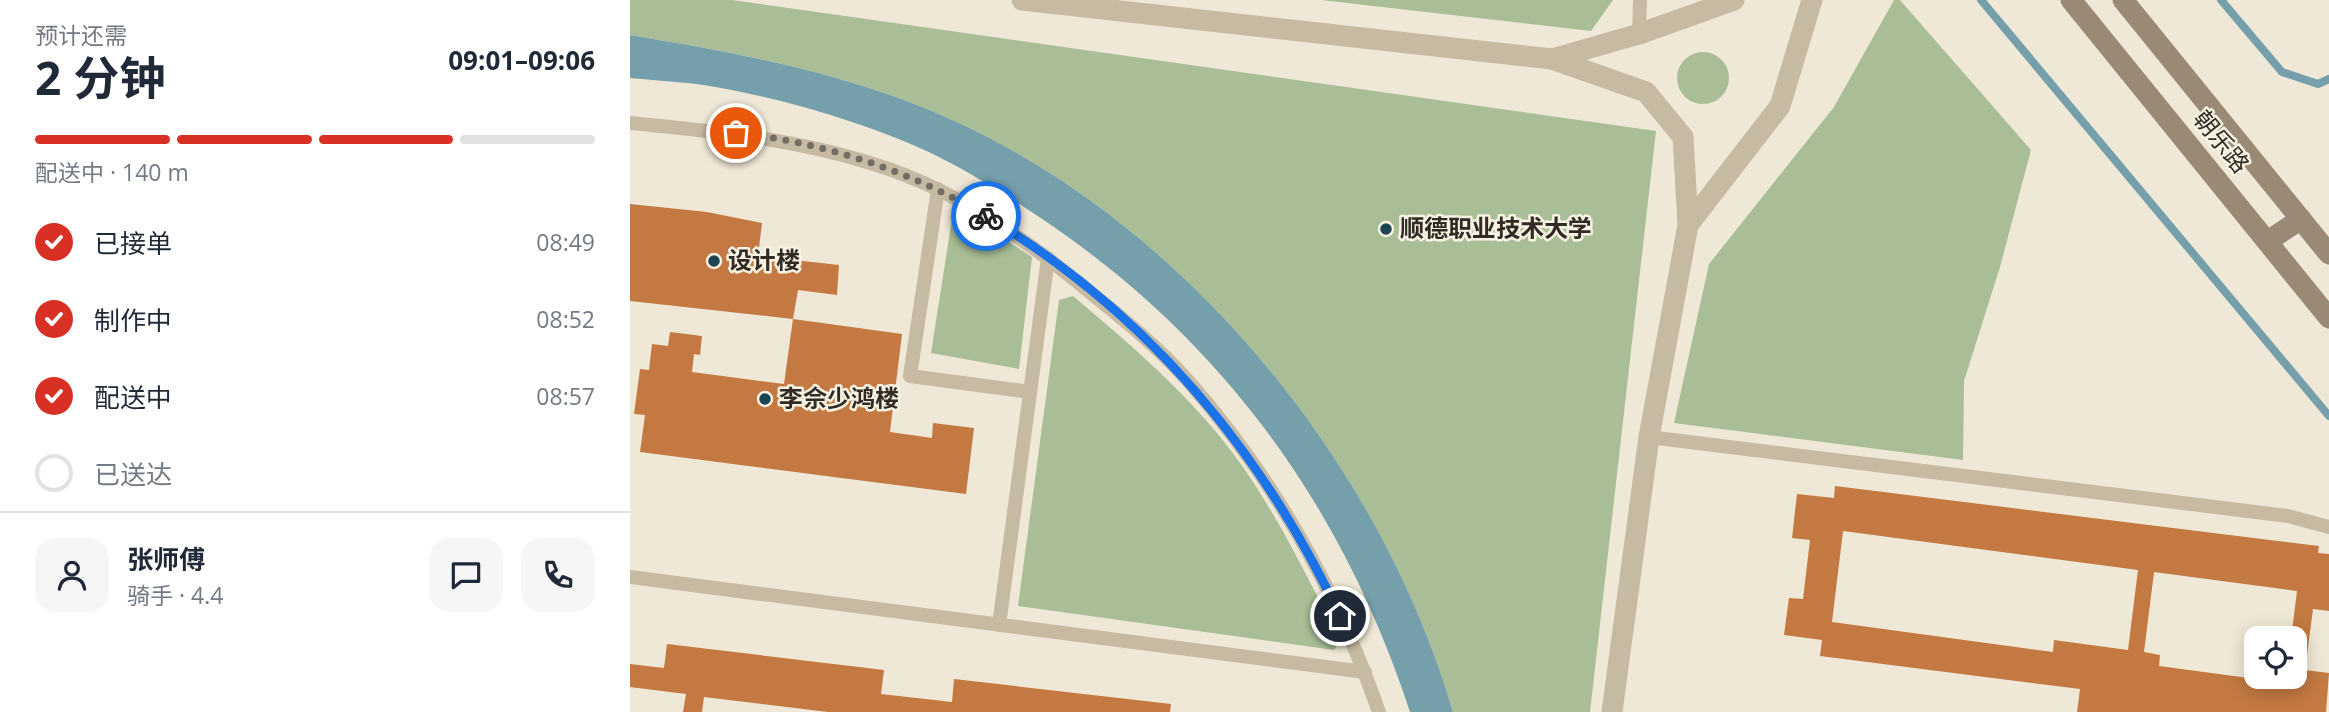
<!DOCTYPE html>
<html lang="zh">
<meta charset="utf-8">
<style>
:root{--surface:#fff;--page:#f6f6f7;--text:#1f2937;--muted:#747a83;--line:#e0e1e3;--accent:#d93025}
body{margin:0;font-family:"Open Sans","Noto Sans SC",sans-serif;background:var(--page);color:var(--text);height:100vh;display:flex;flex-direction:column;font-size:26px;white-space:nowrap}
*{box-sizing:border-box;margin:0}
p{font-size:23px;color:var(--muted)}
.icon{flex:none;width:38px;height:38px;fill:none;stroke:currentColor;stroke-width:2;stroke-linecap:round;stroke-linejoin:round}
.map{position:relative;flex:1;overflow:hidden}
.panel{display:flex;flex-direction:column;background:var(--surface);width:630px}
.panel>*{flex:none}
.tools{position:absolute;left:1614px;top:626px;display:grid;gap:14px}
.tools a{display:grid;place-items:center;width:63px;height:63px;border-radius:14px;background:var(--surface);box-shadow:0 4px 18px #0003;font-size:35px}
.pin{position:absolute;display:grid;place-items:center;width:60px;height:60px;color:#fff;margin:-30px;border:4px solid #fff;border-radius:50%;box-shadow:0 2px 7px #0007}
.courier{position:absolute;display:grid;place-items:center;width:70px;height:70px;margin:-35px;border:5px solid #1a73e8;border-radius:50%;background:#fff;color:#222;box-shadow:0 2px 9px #0007}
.overview em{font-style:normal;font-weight:700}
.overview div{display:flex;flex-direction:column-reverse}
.overview{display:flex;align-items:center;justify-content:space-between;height:119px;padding:0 35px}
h1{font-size:46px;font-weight:700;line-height:52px}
.bar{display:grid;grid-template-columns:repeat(4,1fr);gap:10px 7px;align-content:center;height:84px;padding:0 35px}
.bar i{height:9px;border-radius:5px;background:var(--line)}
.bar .active{background:var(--accent)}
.bar p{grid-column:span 4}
.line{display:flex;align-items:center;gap:18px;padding:0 35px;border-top:2px solid var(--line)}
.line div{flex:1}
.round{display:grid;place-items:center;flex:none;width:74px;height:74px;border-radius:21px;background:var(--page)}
ol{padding:0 35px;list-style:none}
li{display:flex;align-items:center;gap:21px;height:77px}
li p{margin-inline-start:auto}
li .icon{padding:7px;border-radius:50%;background:var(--accent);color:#fff;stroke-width:4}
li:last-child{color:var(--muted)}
li i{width:38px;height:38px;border:4px solid var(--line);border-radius:50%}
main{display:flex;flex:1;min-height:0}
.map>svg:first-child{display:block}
.green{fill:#a9be97}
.water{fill:#769fac}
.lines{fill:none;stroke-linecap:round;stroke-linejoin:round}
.stream{stroke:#769fac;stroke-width:8}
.building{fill:#c37941;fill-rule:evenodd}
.lane{stroke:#c7baa3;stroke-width:14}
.street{stroke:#c7baa3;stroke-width:21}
.secondary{stroke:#9a8975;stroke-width:21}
.done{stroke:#746d63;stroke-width:7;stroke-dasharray:0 12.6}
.route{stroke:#1a73e8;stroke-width:9}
.poi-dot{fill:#1c4452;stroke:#f8f2e2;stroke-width:2.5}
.labels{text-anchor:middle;stroke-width:5;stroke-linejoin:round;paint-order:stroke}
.street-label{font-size:24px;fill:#322b25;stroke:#f8f2e2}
.poi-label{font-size:24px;font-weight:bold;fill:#322b25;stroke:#f8f2e2;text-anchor:start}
</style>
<main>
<section class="panel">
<div class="overview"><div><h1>2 分钟</h1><p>预计还需</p></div><em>09:01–09:06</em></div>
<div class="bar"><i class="active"></i><i class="active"></i><i class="active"></i><i></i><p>配送中 · 140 m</p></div>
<ol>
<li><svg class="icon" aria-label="check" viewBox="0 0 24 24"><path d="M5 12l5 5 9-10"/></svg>已接单<p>08:49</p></li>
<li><svg class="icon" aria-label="check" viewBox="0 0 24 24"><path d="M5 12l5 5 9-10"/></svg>制作中<p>08:52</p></li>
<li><svg class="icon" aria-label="check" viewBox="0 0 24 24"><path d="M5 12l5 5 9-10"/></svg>配送中<p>08:57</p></li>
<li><i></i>已送达</li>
</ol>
<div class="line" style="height:126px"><a class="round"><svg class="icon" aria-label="person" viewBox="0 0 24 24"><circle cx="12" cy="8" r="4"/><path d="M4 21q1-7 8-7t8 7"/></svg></a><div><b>张师傅</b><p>骑手 · 4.4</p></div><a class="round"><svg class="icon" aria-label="chat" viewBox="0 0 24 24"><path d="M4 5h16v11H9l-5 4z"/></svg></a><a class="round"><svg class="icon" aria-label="phone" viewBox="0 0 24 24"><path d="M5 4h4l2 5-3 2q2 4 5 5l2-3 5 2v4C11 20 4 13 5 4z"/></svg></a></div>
</section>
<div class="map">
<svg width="1699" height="712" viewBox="0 0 1699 712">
<rect width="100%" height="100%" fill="#f0e8d6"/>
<g class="green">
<path d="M0,0H102L1026,131L960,712H823C748,454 540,204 287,105C195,69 97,51 0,35Z"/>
<polygon points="691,0 983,0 961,31"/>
<polygon points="1264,0 1270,0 1401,150 1370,267 1334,381 1333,460 1044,423 1079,264 1204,107"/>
<circle cx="1073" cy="78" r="26"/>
<polygon points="324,206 402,257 389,369 301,353"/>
<path d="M443,296C501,345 560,395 605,456C647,513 678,579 710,641L704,650L388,606L429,300Z"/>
</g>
<path class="water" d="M0,35C97,51 195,69 287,105C540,204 748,454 823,712H780C710,498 584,329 394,207C354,181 311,155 266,138C210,116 150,99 91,88C61,82 30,81 0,78Z"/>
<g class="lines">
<g class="stream">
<polyline points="1351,0 1699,416"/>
<polyline points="1591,0 1652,72 1688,84 1699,79"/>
</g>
</g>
<g class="building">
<polygon points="0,204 77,212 132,223 128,256 209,265 207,295 168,290 163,319 0,301"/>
<polygon points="163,319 272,334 260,432 302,438 303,423 344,428 336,494 10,452 15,415 4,414 10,369 19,370 22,344 38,346 40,332 72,336 70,355 64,354 62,372 154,384"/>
<path d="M1205,486L1689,546L1688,553L1699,554V611L1683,609L1675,670L1699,673L1696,712H1447L1450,689L1190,656L1192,640L1154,635L1159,598L1173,599L1180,540L1162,538L1167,494L1204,498ZM1213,531L1508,570L1498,650L1424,640L1423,652L1202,622ZM1524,572L1667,591L1661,639H1664V677H1656V683L1529,666L1530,655L1514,652Z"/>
<polygon points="37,644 254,670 251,694 322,702 324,679 541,704 540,712 198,712 74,697 72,712 53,712 56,694 0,687 0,664 34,668"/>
</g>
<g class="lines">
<g class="lane">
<polyline points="1009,34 1010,0"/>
<path d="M0,123C94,132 186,141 275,175C339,200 397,241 450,284C488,315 528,346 560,383C644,479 707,592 749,712"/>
<polyline points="308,189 280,376 400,392"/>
<polyline points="1019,437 1658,516 1699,527"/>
<polyline points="0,577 735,672"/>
<polyline points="369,625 418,258"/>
</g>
<g class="street">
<polyline points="392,0 922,59 1016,92 1053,137 1058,225 1019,437 982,712"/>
<polyline points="922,59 1009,34 1104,0"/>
<polyline points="1058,225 1150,106 1182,0"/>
</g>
<g class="secondary">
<polyline points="1441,0 1699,318"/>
<polyline points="1493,0 1699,254"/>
<polyline points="1638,241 1671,219"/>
</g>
</g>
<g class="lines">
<path class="done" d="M106,133C193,142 281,171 356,216"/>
<path class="route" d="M356,216C516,312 631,448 710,616"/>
</g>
<g class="poi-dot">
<circle cx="756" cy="229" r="7"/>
<circle cx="84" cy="261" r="7"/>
<circle cx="135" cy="399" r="7"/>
</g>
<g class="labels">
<g class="street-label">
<text transform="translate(1591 142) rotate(51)" y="8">朝乐路</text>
</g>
<g class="poi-label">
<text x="770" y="237">顺德职业技术大学</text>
<text x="98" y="269">设计楼</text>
<text x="149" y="407">李佘少鸿楼</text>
</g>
</g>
</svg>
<div class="tools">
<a><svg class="icon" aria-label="locate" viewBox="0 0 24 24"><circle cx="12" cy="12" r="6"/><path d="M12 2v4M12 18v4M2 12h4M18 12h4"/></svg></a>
</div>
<div class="pin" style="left:106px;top:133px;background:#ea580c"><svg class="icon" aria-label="bag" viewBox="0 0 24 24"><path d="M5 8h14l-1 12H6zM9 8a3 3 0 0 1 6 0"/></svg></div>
<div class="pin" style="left:710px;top:616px;background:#1f2937"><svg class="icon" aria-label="home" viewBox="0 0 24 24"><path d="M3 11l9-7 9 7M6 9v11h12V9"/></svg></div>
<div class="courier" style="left:356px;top:216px"><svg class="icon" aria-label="bike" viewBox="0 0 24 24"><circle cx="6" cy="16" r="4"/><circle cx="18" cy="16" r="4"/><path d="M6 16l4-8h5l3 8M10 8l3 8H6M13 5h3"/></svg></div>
</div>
</main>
